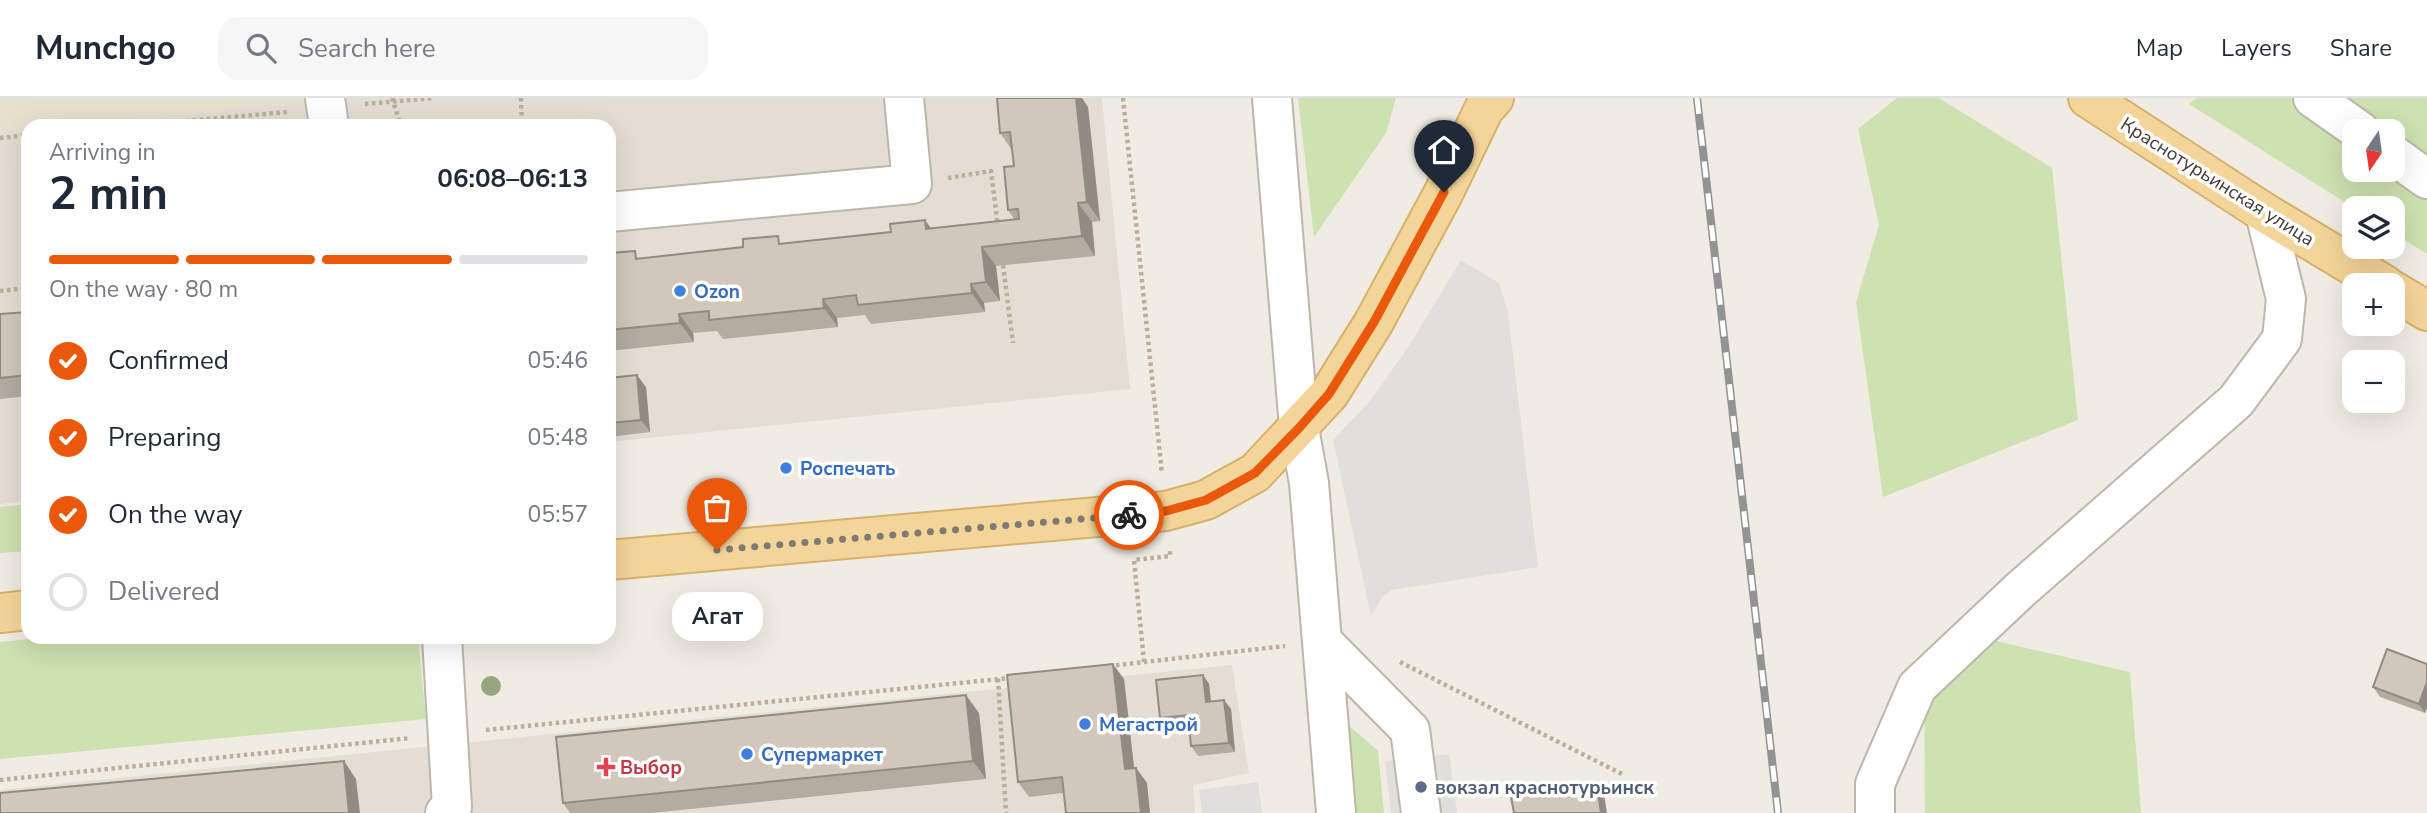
<!DOCTYPE html>
<meta charset="utf-8">
<style>
:root{--surface:#fff;--page:#f6f6f7;--text:#1f2937;--muted:#747a83;--line:#e0e1e3;--accent:#ea580c}
body{margin:0;font-family:"Nunito Sans",sans-serif;background:var(--page);color:var(--text);height:100vh;display:flex;flex-direction:column;font-size:26px;white-space:nowrap}
*{box-sizing:border-box;margin:0}
p{font-size:23px;color:var(--muted)}
.icon{flex:none;width:38px;height:38px;fill:none;stroke:currentColor;stroke-width:2;stroke-linecap:round;stroke-linejoin:round}
.map{position:relative;flex:1;overflow:hidden}
.side{position:absolute;left:21px;top:21px;width:595px;height:525px;display:flex;flex-direction:column;background:var(--surface);border-radius:21px;box-shadow:0 7px 28px #0002}
.side>*{flex:none}
.needle{width:46px;rotate:193deg}
.fabs{position:absolute;left:2342px;top:21px;display:grid;gap:14px}
.fabs a{display:grid;place-items:center;width:63px;height:63px;border-radius:14px;background:var(--surface);box-shadow:0 7px 28px #0002;font-size:35px}
.pin{position:absolute;display:grid;place-items:center;width:60px;height:60px;color:#fff;margin:-72px -30px;border-radius:50% 50% 50% 0;rotate:-45deg;box-shadow:0 0 7px #0007}
.pin .icon{rotate:45deg}
.courier{position:absolute;display:grid;place-items:center;width:70px;height:70px;margin:-35px;border:5px solid #ea580c;border-radius:50%;background:#fff;color:#222;box-shadow:0 2px 9px #0007}
.bubble{position:absolute;height:49px;border-radius:21px;background:var(--surface);box-shadow:0 7px 28px #0002;font-size:23px;font-weight:700;line-height:49px;text-align:center}
.head em{font-style:normal;font-weight:700}
.head div{display:flex;flex-direction:column-reverse}
.head{display:flex;align-items:center;justify-content:space-between;height:119px;padding:0 28px}
h1{font-size:46px;font-weight:700;line-height:52px}
.bar{display:grid;grid-template-columns:repeat(4,1fr);gap:10px 7px;align-content:center;height:84px;padding:0 28px}
.bar i{height:9px;border-radius:5px;background:var(--line)}
.bar .selected{background:var(--accent)}
.bar p{grid-column:span 4}
ol{padding:0 28px;list-style:none}
li{display:flex;align-items:center;gap:21px;height:77px}
li p{margin-inline-start:auto}
li .icon{padding:7px;border-radius:50%;background:var(--accent);color:#fff;stroke-width:4}
li:last-child{color:var(--muted)}
li i{width:38px;height:38px;border:4px solid var(--line);border-radius:50%}
header{display:flex;align-items:center;gap:42px;box-sizing:border-box;height:98px;padding:0 35px;background:var(--surface);border-bottom:2px solid var(--line)}
header strong{font-size:33px}
nav{display:flex;gap:38px;margin-inline-start:auto;font-size:24px}
.search{width:490px;height:63px;background:var(--page);display:flex;align-items:center;gap:18px;box-sizing:border-box;padding:0 24px;border-radius:21px;color:var(--muted);font-size:26px}
.map>svg:first-child{display:block}
.residential{fill:#e4ddd3}
.education{fill:#e8e0cf}
.green{fill:#cee1b0;fill-rule:evenodd}
.parking{fill:#e1dfdc}
.lines{fill:none;stroke-linecap:round;stroke-linejoin:round}
.minor-casing{stroke:#beb6ab;stroke-width:42}
.major-casing{stroke:#d7b16b;stroke-width:42}
.path{stroke:#bbae9a;stroke-width:4.5;stroke-dasharray:3.5 3.5;stroke-linecap:butt}
.minor{stroke:#fff;stroke-width:38}
.major{stroke:#f4d599;stroke-width:38}
.rail-casing{stroke:#939393;stroke-width:8}
.rail{stroke:#fff;stroke-width:5;stroke-dasharray:16;stroke-linecap:butt}
.tree{fill:#95a680}
.wall{fill:#b4aba1}
.shaded-wall{fill:#928b83}
.building{fill:#d1c7bb;stroke:#928b83;stroke-width:2}
.done{stroke:#7f7a72;stroke-width:7;stroke-dasharray:0 12.6}
.route{stroke:#ea580c;stroke-width:9}
.shop-dot{fill:#3f7fe0;stroke:#fff;stroke-width:2.5}
.health-dot{fill:#e0444e;stroke:#fff;stroke-width:2.5}
.service-dot{fill:#5c6f8a;stroke:#fff;stroke-width:2.5}
.labels{text-anchor:middle;stroke-width:7;stroke-linejoin:round;paint-order:stroke}
.street-label{font-size:19px;fill:#423c35;stroke:#fff}
.shop-label{font-size:19px;font-weight:bold;fill:#366cbe;stroke:#fff;text-anchor:start}
.health-label{font-size:19px;font-weight:bold;fill:#be3a42;stroke:#fff;text-anchor:start}
.service-label{font-size:19px;font-weight:bold;fill:#4e5e75;stroke:#fff;text-anchor:start}
</style>
<header>
<strong>Munchgo</strong>
<div class="search"><svg class="icon" aria-label="search" viewBox="0 0 24 24"><circle cx="10" cy="10" r="6"/><path d="M15 15l6 6"/></svg>Search here</div>
<nav><a>Map</a><a>Layers</a><a>Share</a></nav>
</header>
<div class="map">
<svg width="2427" height="715" viewBox="0 0 2427 715">
<rect width="100%" height="100%" fill="#f0ece4"/>
<g class="residential">
<polygon points="0,0 1102,0 1130,291 609,344 609,28 28,28 28,403 0,406"/>
<polygon points="1232,567 1249,675 1193,687 1195,715 0,715 0,692"/>
</g>
<polygon class="education" points="0,0 356,0 60,28 28,28 28,31 0,34"/>
<g class="green">
<polygon points="1298,0 1396,0 1386,35 1314,139"/>
<polygon points="1897,0 1939,0 2052,70 2078,322 1883,399 1856,204 1879,127 1858,31"/>
<path d="M2196,0H2427V156L2392,134V110H2354L2189,6ZM2354,33H2392V72H2354Z"/>
<polygon points="28,406 28,453 0,455 0,409"/>
<polygon points="49,539 418,539 426,621 0,661 0,544"/>
<polygon points="1992,542 2130,574 2141,715 1925,715 1924,590"/>
<polygon points="1346,625 1378,653 1384,715 1354,715"/>
</g>
<g class="parking">
<polygon points="1461,162 1499,185 1508,214 1538,469 1392,492 1383,498 1371,518 1333,342 1370,303 1407,251"/>
<polygon points="1449,656 1457,715 1391,715 1385,663"/>
<polygon points="1258,684 1262,715 1202,715 1199,692"/>
</g>
<g class="lines">
<g class="minor-casing">
<g id="minor">
<polyline points="325,0 329,28"/>
<polyline points="1272,0 1299,330 1309,385 1336,715"/>
<polyline points="2313,0 2360,33"/>
<polyline points="2392,56 2427,81"/>
<polyline points="609,114 912,86 904,0"/>
<polyline points="442,539 452,709 445,715"/>
<polyline points="1323,544 1410,632 1421,715"/>
<polyline points="1875,715 1875,686 1917,589 2020,492 2236,303 2282,241 2286,201 2265,115"/>
</g>
</g>
<g class="major-casing">
<g id="major">
<polyline points="2088,0 2265,115 2385,187"/>
<polyline points="2392,192 2427,213"/>
<polyline points="609,462 1166,413 1206,402 1255,375 1329,296 1374,224 1444,94 1484,11 1494,0"/>
<polyline points="0,515 28,512"/>
</g>
</g>
<g class="path">
<polyline points="392,0 401,28"/>
<polyline points="521,0 522,28"/>
<polyline points="1123,0 1162,376"/>
<polyline points="365,6 434,0"/>
<polyline points="130,28 287,14"/>
<polyline points="0,40 28,37"/>
<polyline points="948,80 991,73 998,129"/>
<polyline points="1003,167 1013,245"/>
<polyline points="0,193 28,190"/>
<polyline points="1144,564 1134,462 1170,458 1170,451"/>
<polyline points="1400,564 1624,677"/>
<polyline points="1109,568 1285,548"/>
<polyline points="998,581 1006,715"/>
<polyline points="486,632 1010,580"/>
<polyline points="0,682 411,640"/>
</g>
<use href="#minor" class="minor"/>
<use href="#major" class="major"/>
<g class="rail-casing">
<polyline id="rail" points="1697,0 1778,715"/>
</g>
<use href="#rail" class="rail"/>
</g>
<circle class="tree" cx="491" cy="588" r="10"/>
<g class="wall">
<polygon points="1088,9 1100,123 1092,124 1095,158 996,168 1000,203 984,205 985,214 871,226 865,217 837,220 838,229 723,241 717,233 693,235 694,244 609,253 609,155 640,160 1014,121 1008,112 1014,68 1012,52 1000,35"/>
<polygon points="28,214 28,298 0,301 0,216"/>
<polygon points="609,280 646,289 650,334 609,339"/>
<polygon points="2427,566 2427,610 2425,615 2380,599 2373,589"/>
<polygon points="1203,577 1209,586 1211,603 1231,611 1235,654 1198,658 1191,648 1189,627 1167,629 1160,620"/>
<polygon points="1124,581 1134,670 1136,670 1147,685 1029,699 1018,684"/>
<polygon points="979,615 986,681 651,715 570,715 563,705"/>
</g>
<g class="shaded-wall">
<polygon points="1073,0 1082,0 1088,9 1100,123 1087,104"/>
<polygon points="1078,105 1092,124 1095,158 1082,138"/>
<polygon points="925,122 939,141 926,131"/>
<polygon points="982,149 996,168 1000,203 986,184"/>
<polygon points="971,186 984,205 985,214 972,195"/>
<polygon points="823,201 837,220 838,229 824,210"/>
<polygon points="679,216 693,235 694,244 680,225"/>
<polygon points="637,277 646,289 650,334 641,322"/>
<polygon points="1113,566 1124,581 1136,687 1125,671"/>
<polygon points="1203,577 1209,586 1212,613 1206,604"/>
<polygon points="2427,584 2427,610 2425,615 2419,606"/>
<polygon points="966,597 979,615 986,681 973,663"/>
<polygon points="1224,602 1231,611 1235,654 1229,645"/>
<polygon points="344,663 356,681 360,715 349,715"/>
<polygon points="1136,670 1147,685 1150,715 1141,715"/>
<polygon points="1597,687 1604,696 1607,715 1601,715"/>
</g>
<g class="building">
<polygon points="997,0 1076,0 1087,104 1078,105 1082,138 982,149 986,184 971,186 972,195 858,207 856,197 823,201 824,210 709,222 709,213 679,216 680,225 609,232 609,155 635,153 636,161 743,149 743,141 778,138 779,146 891,134 890,126 925,122 926,131 1019,121 1018,111 1008,112 1004,69 1014,68 1010,34 1000,35"/>
<polygon points="28,214 28,277 0,280 0,216"/>
<polygon points="637,277 641,322 609,325 609,280"/>
<polygon points="2387,551 2427,566 2427,584 2419,606 2373,589"/>
<polygon points="1113,566 1125,671 1136,670 1141,715 1066,715 1062,679 1018,684 1007,577"/>
<polygon points="1203,577 1206,604 1224,602 1229,645 1191,648 1188,617 1160,620 1156,582"/>
<polygon points="966,597 973,663 563,705 556,639"/>
<polygon points="344,663 349,715 0,715 0,695"/>
<polygon points="1597,687 1601,715 1514,715 1511,699"/>
</g>
<g class="lines">
<polyline class="done" points="717,452 1129,417"/>
<polyline class="route" points="1129,417 1166,413 1206,402 1255,375 1299,330 1329,296 1374,224 1444,94"/>
</g>
<g class="shop-dot">
<circle cx="680" cy="193" r="7"/>
<circle cx="786" cy="370" r="7"/>
<circle cx="1085" cy="626" r="7"/>
<circle cx="747" cy="656" r="7"/>
</g>
<path class="health-dot" d="M602.5 658.5h7v7h7v7h-7v7h-7v-7h-7v-7h7z"/>
<circle class="service-dot" cx="1421" cy="689" r="7"/>
<g class="labels">
<g class="street-label">
<text transform="translate(2218 83) rotate(32)" y="7">Краснотурьинская улица</text>
</g>
<g class="shop-label">
<text x="694" y="200">Ozon</text>
<text x="800" y="377">Роспечать</text>
<text x="1099" y="633">Мегастрой</text>
<text x="761" y="663">Супермаркет</text>
</g>
<g class="health-label">
<text x="620" y="676">Выбор</text>
</g>
<g class="service-label">
<text x="1435" y="696">вокзал краснотурьинск</text>
</g>
</g>
</svg>
<div class="fabs">
<a><svg class="needle" viewBox="-14 -14 28 28"><path d="M0-13l5 13h-10z" fill="#e53935"/><path d="M0 13l5-13h-10z" fill="#747a83"/></svg></a>
<a><svg class="icon" aria-label="layers" viewBox="0 0 24 24"><path d="M12 4l9 5-9 5-9-5zM3 14l9 5 9-5"/></svg></a>
<a>+</a>
<a>−</a>
</div>
<div class="pin" style="left:717px;top:452px;background:#ea580c"><svg class="icon" aria-label="bag" viewBox="0 0 24 24"><path d="M5 8h14l-1 12H6zM9 8a3 3 0 0 1 6 0"/></svg></div>
<div class="pin" style="left:1444px;top:94px;background:#1f2937"><svg class="icon" aria-label="home" viewBox="0 0 24 24"><path d="M3 11l9-7 9 7M6 9v11h12V9"/></svg></div>
<div class="courier" style="left:1129px;top:417px"><svg class="icon" aria-label="bike" viewBox="0 0 24 24"><circle cx="6" cy="16" r="4"/><circle cx="18" cy="16" r="4"/><path d="M6 16l4-8h5l3 8M10 8l3 8H6M13 5h3"/></svg></div>
<div class="bubble" style="left:672px;top:494px;width:91px">Агат</div>
<section class="side">
<div class="head"><div><h1>2 min</h1><p>Arriving in</p></div><em>06:08–06:13</em></div>
<div class="bar"><i class="selected"></i><i class="selected"></i><i class="selected"></i><i></i><p>On the way · 80 m</p></div>
<ol>
<li><svg class="icon" aria-label="check" viewBox="0 0 24 24"><path d="M5 12l5 5 9-10"/></svg>Confirmed<p>05:46</p></li>
<li><svg class="icon" aria-label="check" viewBox="0 0 24 24"><path d="M5 12l5 5 9-10"/></svg>Preparing<p>05:48</p></li>
<li><svg class="icon" aria-label="check" viewBox="0 0 24 24"><path d="M5 12l5 5 9-10"/></svg>On the way<p>05:57</p></li>
<li><i></i>Delivered</li>
</ol>
</section>
</div>
